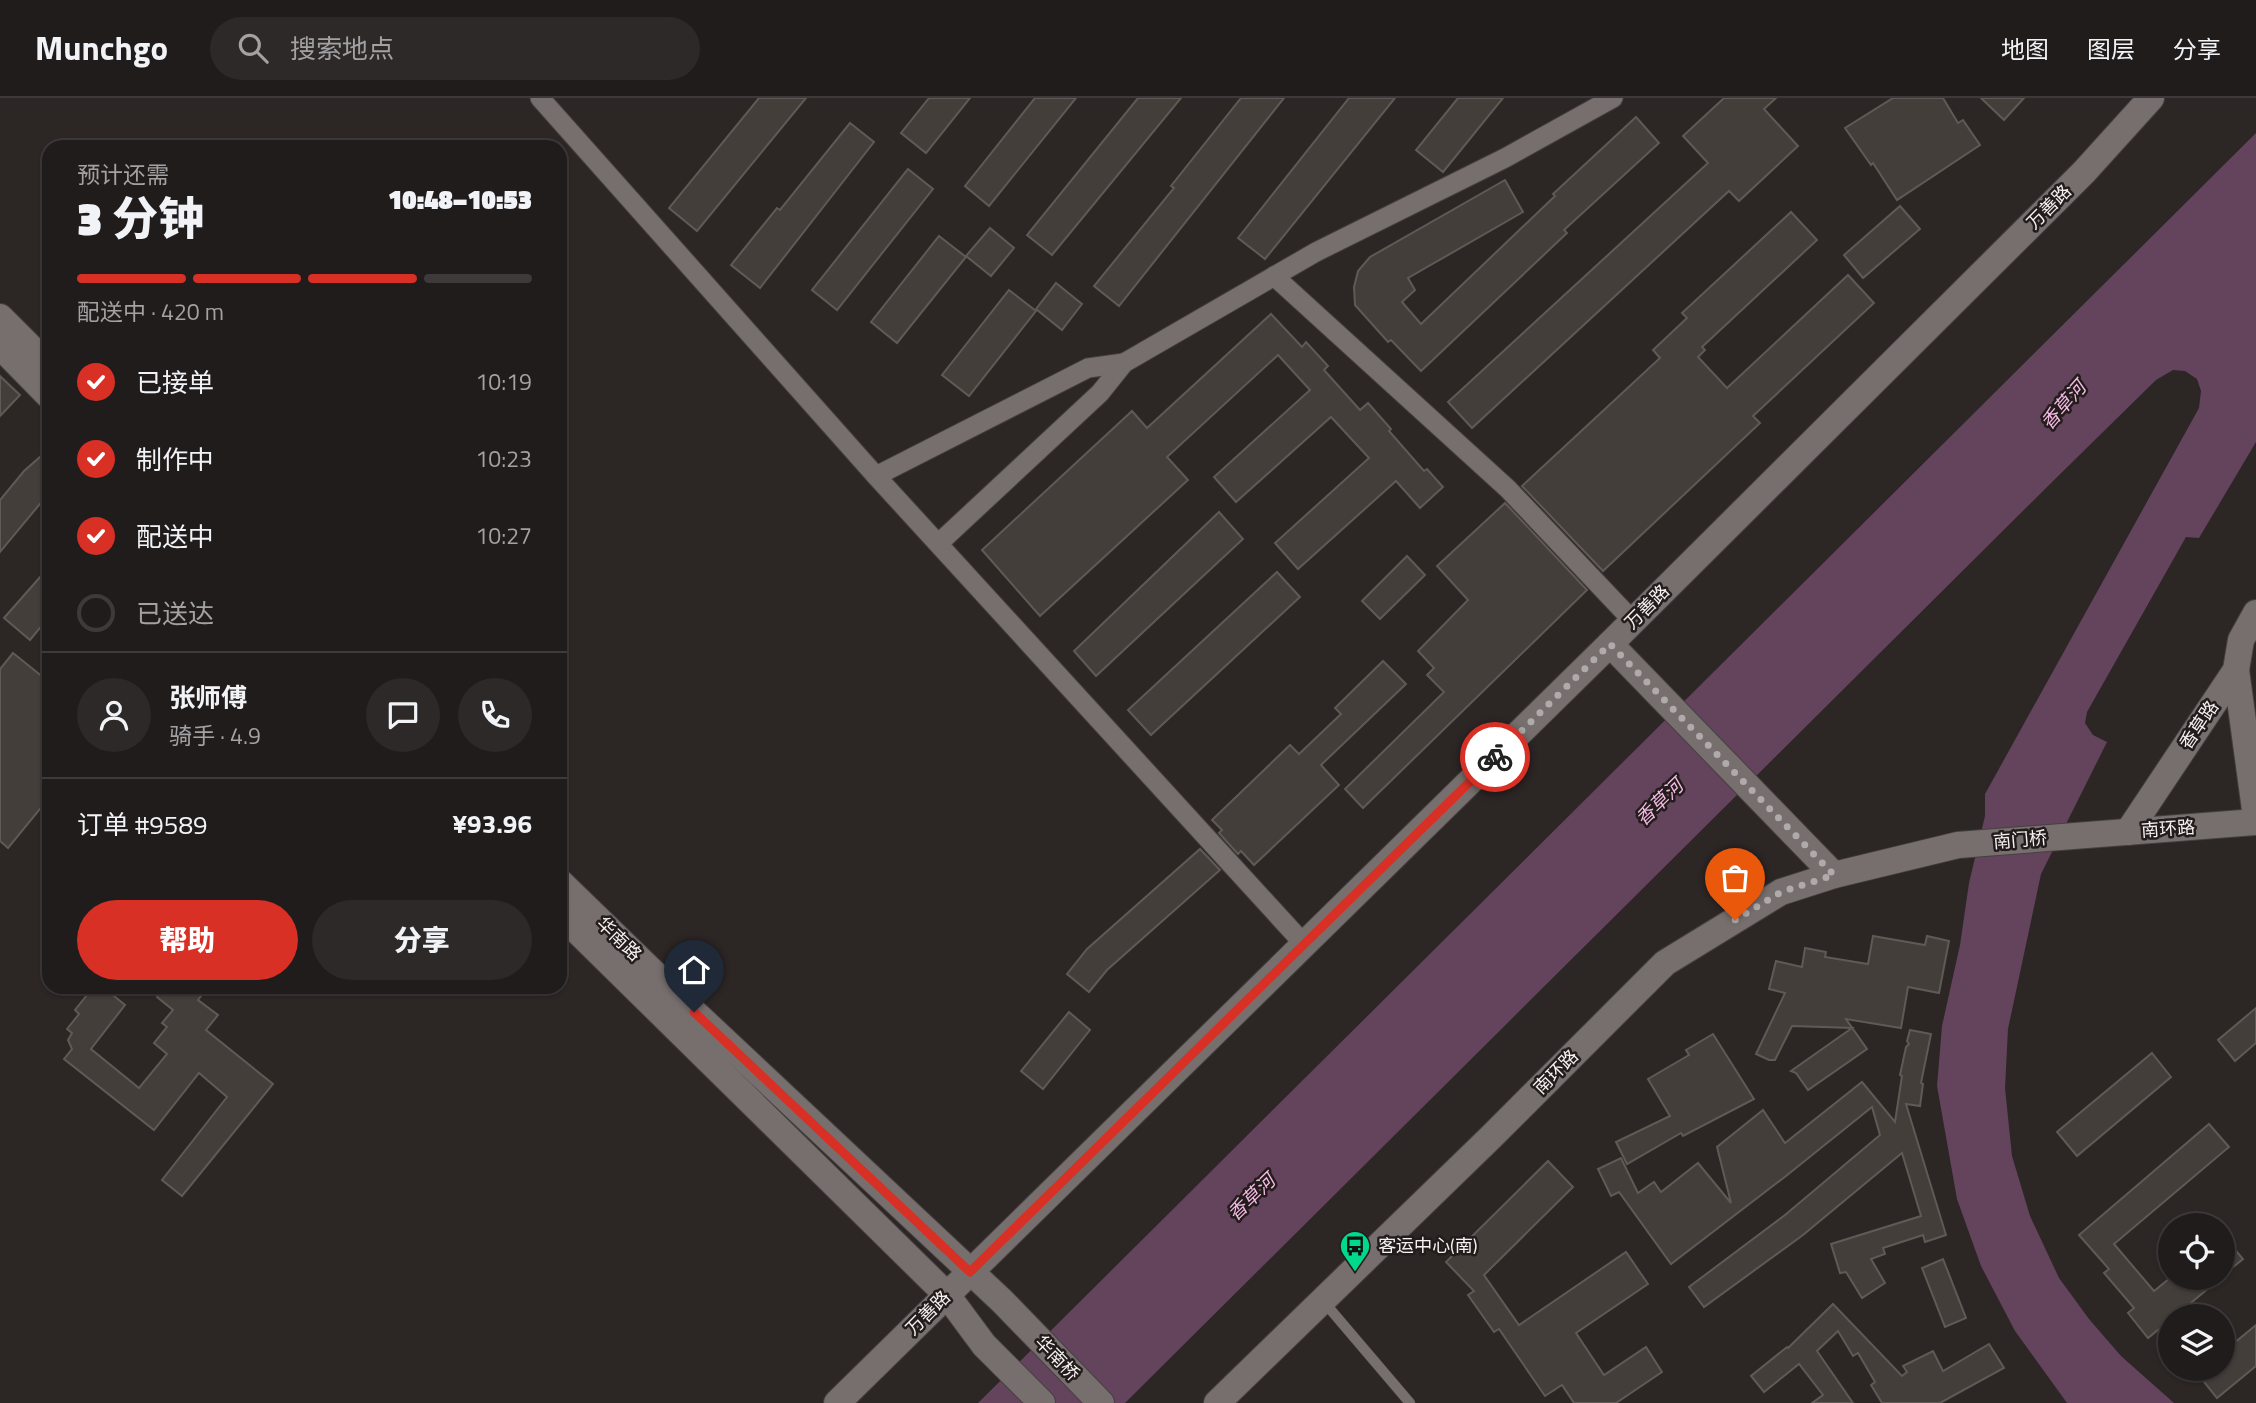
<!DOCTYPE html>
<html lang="zh">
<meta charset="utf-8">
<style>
:root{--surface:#211c1c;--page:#2d2929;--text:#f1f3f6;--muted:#a2a1a3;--line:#3e3a3b;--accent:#d93025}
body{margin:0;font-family:"Titillium Web","Noto Sans SC",sans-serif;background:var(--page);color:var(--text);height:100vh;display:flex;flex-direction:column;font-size:26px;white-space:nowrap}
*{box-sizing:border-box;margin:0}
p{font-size:23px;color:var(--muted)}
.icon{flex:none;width:38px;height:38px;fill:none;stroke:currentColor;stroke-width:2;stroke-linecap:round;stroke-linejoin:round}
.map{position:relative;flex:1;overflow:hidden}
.side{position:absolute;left:42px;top:42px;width:525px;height:854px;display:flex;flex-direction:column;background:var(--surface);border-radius:21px;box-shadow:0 2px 5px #0004,0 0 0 2px var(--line)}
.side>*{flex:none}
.tools{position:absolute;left:2158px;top:1115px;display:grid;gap:14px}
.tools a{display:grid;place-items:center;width:77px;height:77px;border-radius:50%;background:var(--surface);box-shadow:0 2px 5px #0004,0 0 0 2px var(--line);font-size:35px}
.pin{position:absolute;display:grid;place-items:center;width:60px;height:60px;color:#fff;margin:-72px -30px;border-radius:50% 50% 50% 0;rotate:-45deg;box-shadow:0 0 7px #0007}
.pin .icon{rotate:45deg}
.courier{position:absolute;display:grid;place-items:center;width:70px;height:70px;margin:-35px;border:5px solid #d93025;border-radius:50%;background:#fff;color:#222;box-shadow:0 2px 9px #0007}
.headline em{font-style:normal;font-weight:800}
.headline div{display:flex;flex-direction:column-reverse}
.headline{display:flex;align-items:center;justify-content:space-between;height:119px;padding:0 35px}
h1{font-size:46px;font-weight:800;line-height:52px}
.bar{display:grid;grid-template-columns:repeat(4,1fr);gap:10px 7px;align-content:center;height:84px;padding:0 35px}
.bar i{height:9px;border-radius:5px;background:var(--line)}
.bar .active{background:var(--accent)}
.bar p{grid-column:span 4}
.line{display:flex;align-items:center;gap:18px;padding:0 35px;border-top:2px solid var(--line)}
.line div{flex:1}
.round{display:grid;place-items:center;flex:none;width:74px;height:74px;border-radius:37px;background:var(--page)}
ol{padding:0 35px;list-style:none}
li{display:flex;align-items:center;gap:21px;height:77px}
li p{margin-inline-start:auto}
li .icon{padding:7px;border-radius:50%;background:var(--accent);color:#fff;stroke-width:4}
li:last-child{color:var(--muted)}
li i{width:38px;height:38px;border:4px solid var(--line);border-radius:50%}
.primary-button{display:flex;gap:14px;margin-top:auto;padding:14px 35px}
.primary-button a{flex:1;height:80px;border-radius:42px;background:var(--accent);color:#fff;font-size:28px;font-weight:800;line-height:80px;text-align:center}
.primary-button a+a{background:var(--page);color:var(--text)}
header{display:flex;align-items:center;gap:42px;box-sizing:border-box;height:98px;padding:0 35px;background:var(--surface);border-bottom:2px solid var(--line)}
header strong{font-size:33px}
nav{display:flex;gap:38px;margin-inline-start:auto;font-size:24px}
.search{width:490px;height:63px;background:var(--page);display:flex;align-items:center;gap:18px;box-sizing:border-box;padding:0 24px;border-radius:38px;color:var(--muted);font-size:26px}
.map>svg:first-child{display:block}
.water{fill:#64435c}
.building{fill:#443e3b;stroke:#5f5a56;stroke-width:2}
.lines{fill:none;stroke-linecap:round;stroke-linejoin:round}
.lane-casing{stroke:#464140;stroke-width:11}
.street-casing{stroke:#464140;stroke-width:21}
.secondary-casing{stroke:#464140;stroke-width:28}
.lane{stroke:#766f6e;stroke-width:10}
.street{stroke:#766f6e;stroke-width:19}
.secondary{stroke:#766f6e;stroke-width:26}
.done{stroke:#afabaa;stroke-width:7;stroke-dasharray:0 12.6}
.route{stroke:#d93025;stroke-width:9}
.labels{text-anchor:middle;stroke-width:5;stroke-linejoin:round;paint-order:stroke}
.street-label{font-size:18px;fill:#f6f2f1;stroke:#221c1b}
.poi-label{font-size:18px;fill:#f6f2f1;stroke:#221c1b;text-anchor:start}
.water-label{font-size:19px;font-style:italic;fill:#f6bae7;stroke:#221c1b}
</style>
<header>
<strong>Munchgo</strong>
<div class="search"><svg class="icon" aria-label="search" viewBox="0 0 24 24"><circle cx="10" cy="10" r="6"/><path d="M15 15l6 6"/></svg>搜索地点</div>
<nav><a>地图</a><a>图层</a><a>分享</a></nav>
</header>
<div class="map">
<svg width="2256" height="1305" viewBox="0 0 2256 1305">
<rect width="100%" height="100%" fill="#2c2625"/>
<polygon class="water" points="2256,35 2256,344 2199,440 2186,439 2087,614 2085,625 2093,637 2107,644 2041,776 2008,931 2005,990 2012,1058 2030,1118 2059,1180 2089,1221 2121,1258 2174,1305 2067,1305 2015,1233 1981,1168 1957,1101 1937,988 1942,928 1960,847 1969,785 1985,718 1985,696 2199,310 2201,293 2197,281 2185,273 2173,272 2156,282 2048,388 1125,1305 978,1305"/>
<g class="building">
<polygon points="759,0 806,0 697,133 669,110"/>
<polygon points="929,0 970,0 926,55 901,35"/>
<polygon points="1035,0 1076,0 989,108 965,88"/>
<polygon points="1138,0 1181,0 1052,157 1027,137"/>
<polygon points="1241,0 1284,0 1119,208 1094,188 1174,90 1171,88"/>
<polygon points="1349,0 1395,0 1265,161 1238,140"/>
<polygon points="1458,0 1503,0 1443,74 1416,52"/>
<polygon points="1724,0 1776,0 1764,11 1798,48 1739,103 1729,93 1472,330 1448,304 1708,65 1683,38"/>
<polygon points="1893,0 1943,0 1958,25 1963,22 1980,47 1897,102 1873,65 1871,67 1845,30"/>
<polygon points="1981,0 2024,0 2004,22"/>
<polygon points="1636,19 1659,45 1564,132 1567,135 1421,273 1391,242 1388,244 1355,207 1354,189 1358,173 1370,159 1505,82 1523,114 1408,180 1415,192 1402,204 1421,226 1555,98 1553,96"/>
<polygon points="850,25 874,44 760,190 731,167 777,110 780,112"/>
<polygon points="908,71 933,91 837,212 812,192"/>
<polygon points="1900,108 1920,131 1863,180 1844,157"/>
<polygon points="1791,114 1817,142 1702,249 1705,252 1698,259 1727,290 1848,177 1874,205 1753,318 1760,325 1603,473 1522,388 1660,260 1653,252 1687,220 1682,215"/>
<polygon points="990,130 1014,150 991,178 966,158"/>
<polygon points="939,138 966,159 897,245 871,224"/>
<polygon points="1056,185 1082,206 1062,232 1036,211"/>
<polygon points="1009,192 1036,213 969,298 942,277"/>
<polygon points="1271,216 1302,249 1306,244 1328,268 1324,272 1360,312 1368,305 1391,331 1389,333 1424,373 1427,371 1443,389 1420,410 1396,383 1298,471 1275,445 1369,360 1331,319 1236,404 1214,379 1310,292 1278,257 1167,359 1188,382 1040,518 982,452 1132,313 1147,330"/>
<polygon points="0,278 20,297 0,318"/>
<polygon points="49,351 49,395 0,454 0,402 24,373"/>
<polygon points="1505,405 1587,492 1363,710 1345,691 1444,594 1427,577 1434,570 1418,553 1468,502 1437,468"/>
<polygon points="1219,414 1243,441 1096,578 1074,553"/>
<polygon points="1407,458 1425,477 1380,521 1362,503"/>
<polygon points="49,469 49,519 30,542 4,520"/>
<polygon points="1277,474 1300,499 1151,637 1128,612"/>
<polygon points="13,555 49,584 49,700 8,750 0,743 0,571"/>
<polygon points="1383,563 1406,586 1321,667 1339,687 1254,767 1241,753 1238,756 1219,735 1222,732 1212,722 1290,647 1299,656 1341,616 1335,610"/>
<polygon points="1200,751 1220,772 1107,872 1089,894 1067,876 1087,851"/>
<polygon points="1873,838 1925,847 1927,838 1949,843 1939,895 1908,889 1901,930 1846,921 1867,951 1808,992 1796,975 1791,973 1852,930 1792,928 1775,962 1769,962 1756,956 1785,895 1769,891 1776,863 1802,869 1805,850 1826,854 1825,859 1868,866"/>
<polygon points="77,889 103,889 125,907 91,951 139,990 167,956 154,945 167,929 162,925 173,912 157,899 165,889 208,889 198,902 218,917 206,932 273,986 182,1098 162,1082 227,999 199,975 154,1032 64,961 72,951 68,942 72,935 67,931 79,916 75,912 87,897"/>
<polygon points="2256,910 2256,945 2235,963 2218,942"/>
<polygon points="1069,914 1090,932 1043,991 1021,973"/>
<polygon points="1910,932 1931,936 1921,985 1923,986 1920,1008 1906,1006 1946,1137 1925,1144 1923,1137 1883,1150 1885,1156 1871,1161 1885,1185 1862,1200 1846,1174 1840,1175 1831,1146 1921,1118 1902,1055 1803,1137 1704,1209 1689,1189 1785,1117 1880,1037 1872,1009 1786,1078 1671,1166 1619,1094 1611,1098 1598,1071 1621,1060 1638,1095 1654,1084 1661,1094 1698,1065 1731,1105 1717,1049 1763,1012 1785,1045 1862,984 1895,1024 1902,978 1900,977 1906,949 1909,946 1907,943"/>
<polygon points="1713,936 1754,1001 1683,1038 1681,1035 1627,1066 1616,1044 1670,1018 1648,981 1689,957 1686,952"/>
<polygon points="2152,955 2171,979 2077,1058 2057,1034"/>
<polygon points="2209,1026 2229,1049 2114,1146 2154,1193 2170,1180 2221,1180 2175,1218 2170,1218 2170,1222 2148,1240 2128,1215 2134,1210 2104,1175 2109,1171 2079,1137"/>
<polygon points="1548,1063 1573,1089 1484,1177 1519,1227 1626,1154 1648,1186 1576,1235 1604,1277 1646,1249 1662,1274 1616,1305 1574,1305 1562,1287 1545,1298 1499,1231 1494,1234 1468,1197 1474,1193 1446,1164"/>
<polygon points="2222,1136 2243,1161 2222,1178"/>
<polygon points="1943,1161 1966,1220 1945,1229 1922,1170"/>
<polygon points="1833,1206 1902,1278 1907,1274 1903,1268 1933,1253 1943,1273 1989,1246 2004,1270 1940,1305 1882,1305 1871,1287 1875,1284 1858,1255 1853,1258 1838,1233 1817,1253 1853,1305 1812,1305 1823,1297 1799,1266 1764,1294 1751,1278 1787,1249 1788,1250"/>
<polygon points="2256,1227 2256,1268 2217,1300 2193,1270 2222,1270 2222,1255"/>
</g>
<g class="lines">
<g class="lane-casing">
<polyline id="lane" points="1324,1204 1410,1305"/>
</g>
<g class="street-casing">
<g id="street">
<polyline points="540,0 876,378 1304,846"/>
<polyline points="1274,178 1508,391 1633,523"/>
<polyline points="876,378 1088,270 1124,265"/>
<polyline points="939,445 1100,295 1124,265 1316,154 1505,60 1613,0"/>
</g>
</g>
<g class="secondary-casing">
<g id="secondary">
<polyline points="0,219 49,268"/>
<polyline points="0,248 49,298"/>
<polyline points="1610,546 1834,777"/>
<polyline points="2236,572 2256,719"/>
<polyline points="2128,734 2236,572 2241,542 2256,515"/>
<polyline points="560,784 694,914 1002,1203 1101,1305"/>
<polyline points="560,816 947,1197 984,1247 1042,1305"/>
<polyline points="837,1305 1610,546 2084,74 2151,0"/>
<polyline points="1217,1305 1491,1039 1665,865 1781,794 1834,777 1958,747 2256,724"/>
</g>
</g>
<use href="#lane" class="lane"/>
<use href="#street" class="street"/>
<use href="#secondary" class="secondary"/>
</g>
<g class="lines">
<polyline class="done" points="1495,659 1610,546 1834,777 1781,794 1735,822"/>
<polyline class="route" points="694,914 970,1174 1495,659"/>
</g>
<defs>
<g id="bus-pin" transform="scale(1.575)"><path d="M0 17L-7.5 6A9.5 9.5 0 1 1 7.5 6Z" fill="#00d98c" stroke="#221c1b"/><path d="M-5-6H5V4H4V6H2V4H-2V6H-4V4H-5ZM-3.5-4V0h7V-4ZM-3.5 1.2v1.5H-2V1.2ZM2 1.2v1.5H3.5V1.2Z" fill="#111"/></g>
</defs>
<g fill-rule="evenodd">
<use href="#bus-pin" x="1355" y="1148"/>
</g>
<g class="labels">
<g class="street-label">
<text transform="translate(2049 109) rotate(-45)" y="6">万善路</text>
<text transform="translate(1647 509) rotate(-45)" y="6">万善路</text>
<text transform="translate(2199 627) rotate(-56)" y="6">香草路</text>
<text transform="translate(2168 731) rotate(-4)" y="6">南环路</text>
<text transform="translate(2020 742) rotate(-5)" y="6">南门桥</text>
<text transform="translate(619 841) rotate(44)" y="6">华南路</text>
<text transform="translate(1556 974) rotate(-45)" y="6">南环路</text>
<text transform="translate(928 1215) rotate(-45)" y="6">万善路</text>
<text transform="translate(1057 1260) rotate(46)" y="6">华南桥</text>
</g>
<g class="poi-label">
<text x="1378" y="1154">客运中心(南)</text>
</g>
<g class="water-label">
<text transform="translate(2063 307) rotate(-49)" y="7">香草河</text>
<text transform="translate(1659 704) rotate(-44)" y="7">香草河</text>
<text transform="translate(1251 1099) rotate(-44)" y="7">香草河</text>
</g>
</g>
</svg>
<div class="tools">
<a><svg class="icon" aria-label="locate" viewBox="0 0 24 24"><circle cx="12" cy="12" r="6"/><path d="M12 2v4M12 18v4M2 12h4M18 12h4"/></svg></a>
<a><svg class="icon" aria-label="layers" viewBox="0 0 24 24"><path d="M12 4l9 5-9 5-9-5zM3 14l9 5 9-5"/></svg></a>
</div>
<div class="pin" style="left:1735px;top:822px;background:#ea580c"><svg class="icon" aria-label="bag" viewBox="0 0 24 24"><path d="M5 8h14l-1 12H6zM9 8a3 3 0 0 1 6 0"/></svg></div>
<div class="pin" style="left:694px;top:914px;background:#1f2937"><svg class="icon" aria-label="home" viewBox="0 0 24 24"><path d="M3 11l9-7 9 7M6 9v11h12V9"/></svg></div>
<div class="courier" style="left:1495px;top:659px"><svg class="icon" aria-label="bike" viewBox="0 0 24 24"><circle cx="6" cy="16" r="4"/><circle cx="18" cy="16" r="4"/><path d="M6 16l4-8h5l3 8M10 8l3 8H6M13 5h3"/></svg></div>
<section class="side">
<div class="headline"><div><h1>3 分钟</h1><p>预计还需</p></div><em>10:48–10:53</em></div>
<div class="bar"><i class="active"></i><i class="active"></i><i class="active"></i><i></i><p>配送中 · 420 m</p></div>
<ol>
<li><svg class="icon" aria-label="check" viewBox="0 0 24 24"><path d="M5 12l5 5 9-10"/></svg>已接单<p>10:19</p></li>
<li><svg class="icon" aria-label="check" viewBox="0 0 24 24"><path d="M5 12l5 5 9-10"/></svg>制作中<p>10:23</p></li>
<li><svg class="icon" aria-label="check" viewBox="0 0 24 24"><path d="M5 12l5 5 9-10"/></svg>配送中<p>10:27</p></li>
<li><i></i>已送达</li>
</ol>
<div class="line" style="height:126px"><a class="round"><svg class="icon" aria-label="person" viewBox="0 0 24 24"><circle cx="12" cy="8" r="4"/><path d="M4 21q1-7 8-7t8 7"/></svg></a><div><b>张师傅</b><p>骑手 · 4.9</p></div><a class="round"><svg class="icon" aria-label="chat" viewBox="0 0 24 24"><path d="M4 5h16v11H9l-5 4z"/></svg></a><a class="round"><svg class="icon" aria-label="phone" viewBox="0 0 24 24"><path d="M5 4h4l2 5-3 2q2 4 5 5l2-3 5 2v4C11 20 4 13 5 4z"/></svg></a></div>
<div class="line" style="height:91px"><div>订单 #9589</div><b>¥93.96</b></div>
<div class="primary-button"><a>帮助</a><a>分享</a></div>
</section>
</div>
